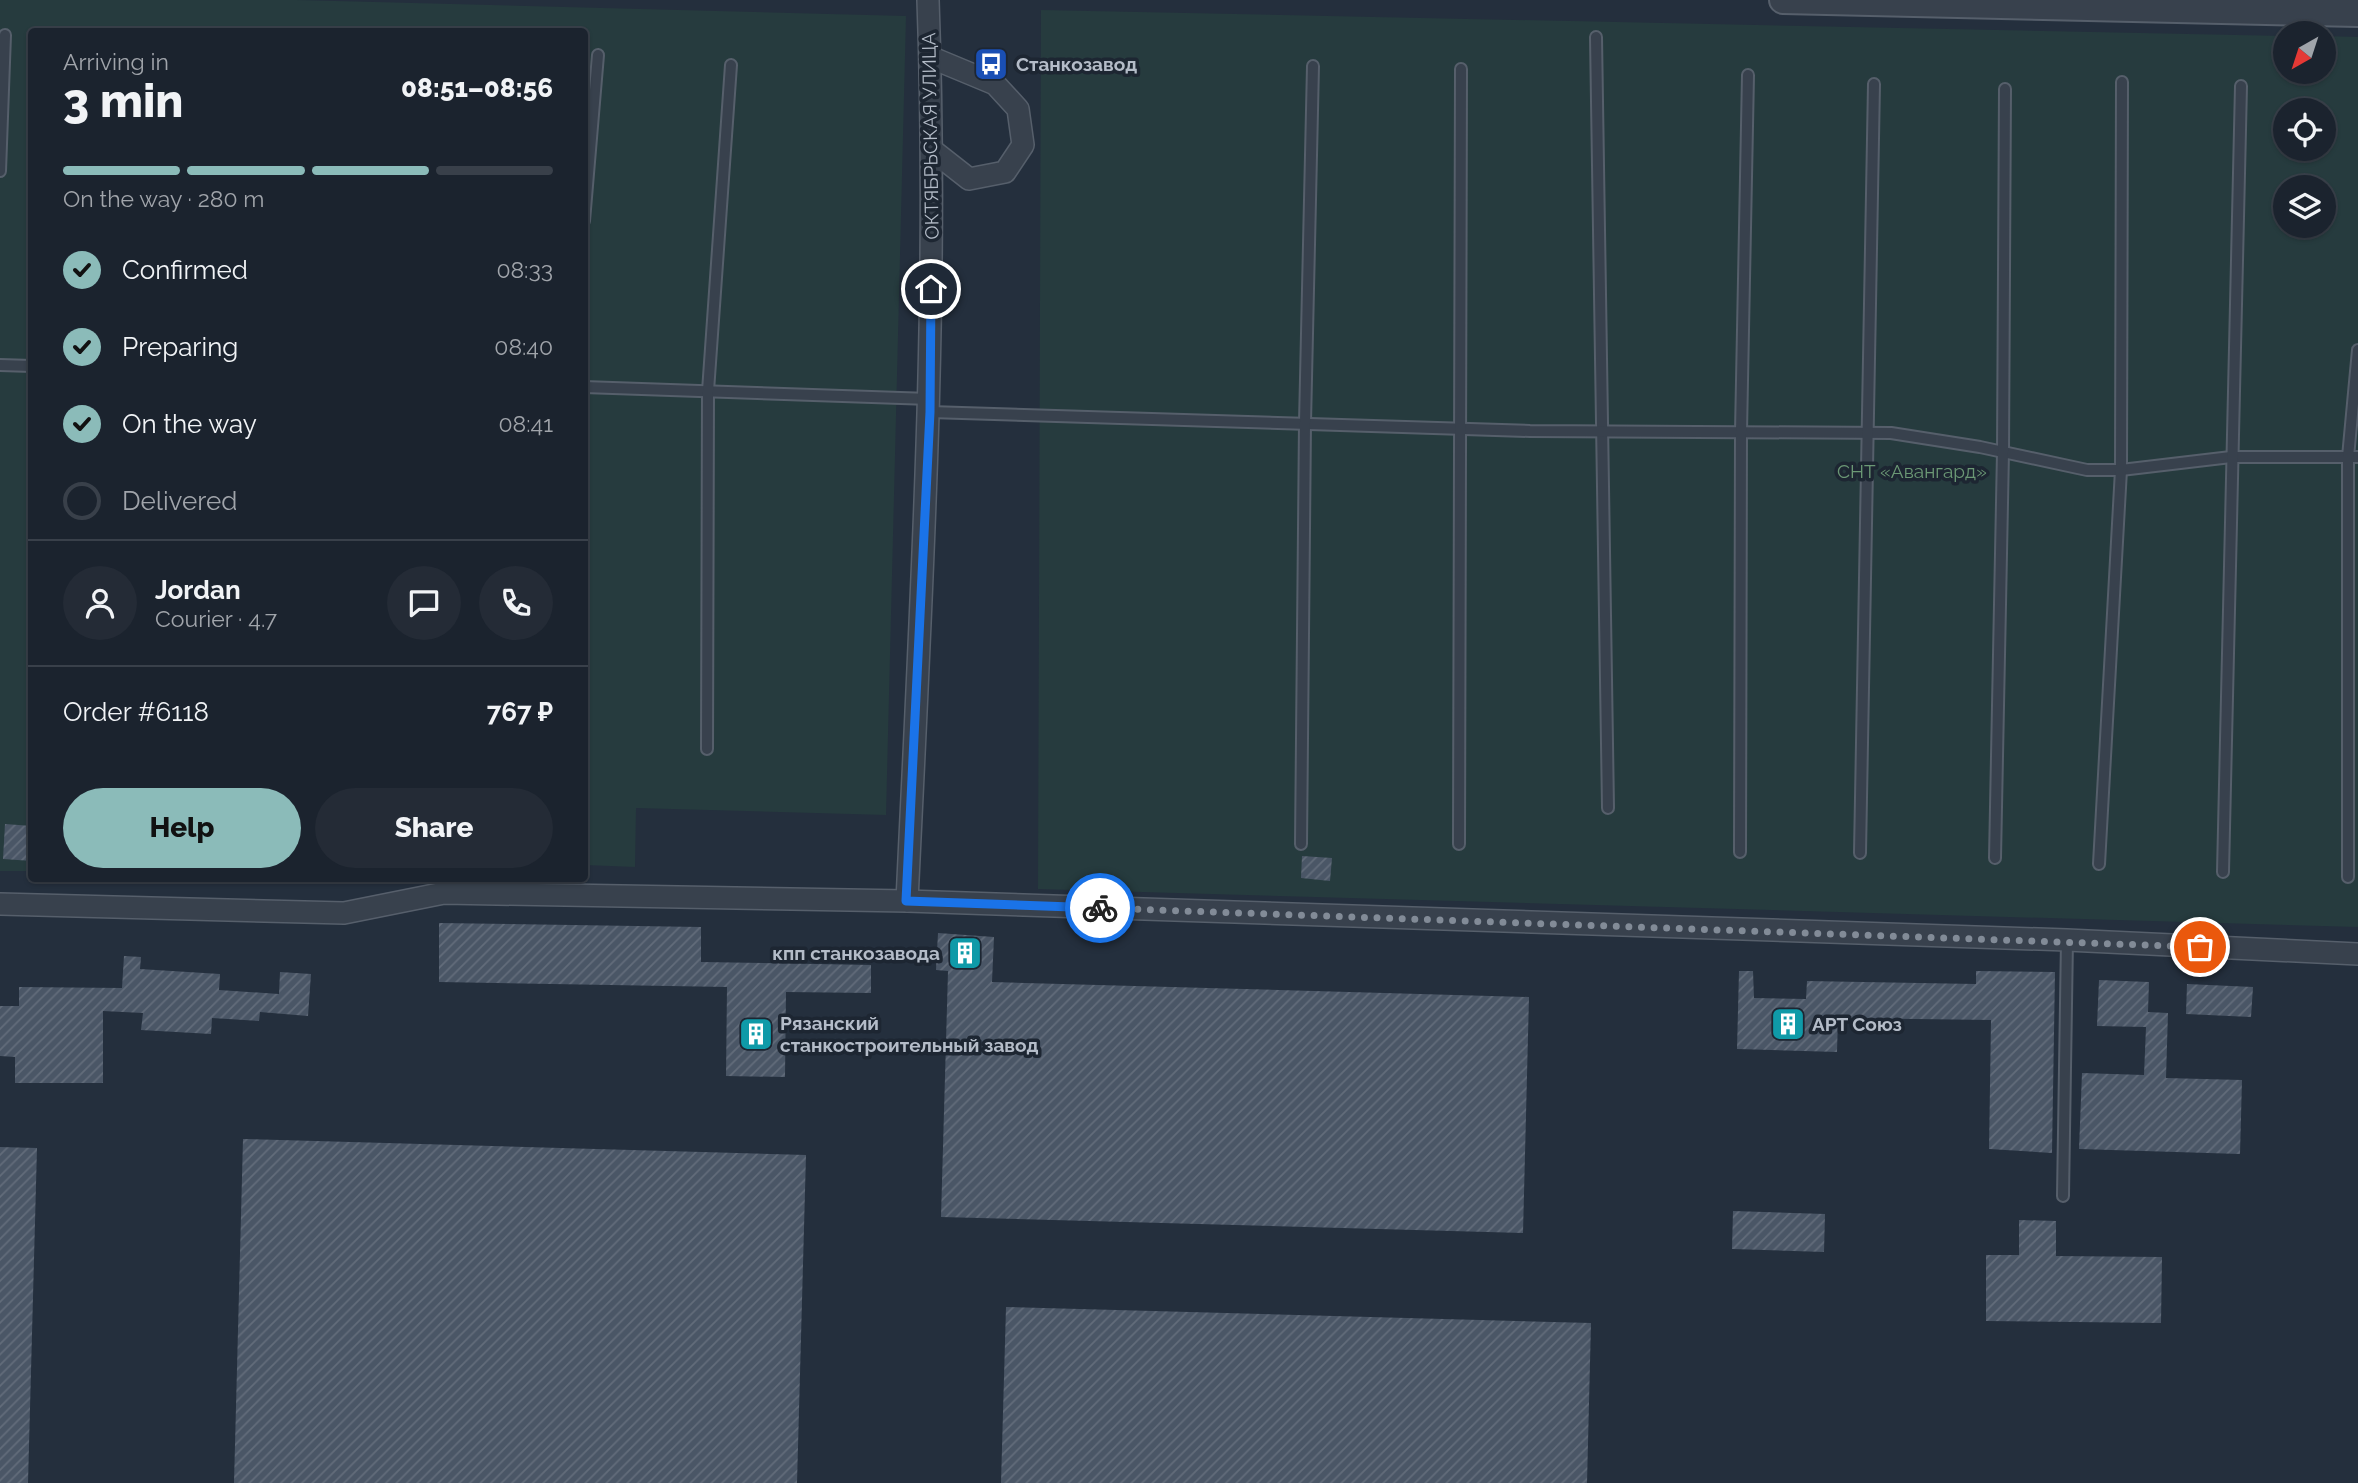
<!DOCTYPE html>
<meta charset="utf-8">
<style>
:root{--surface:#1b232e;--page:#242b36;--text:#f1f3f6;--muted:#a0a4aa;--line:#39404a;--accent:#8bbbb9}
body{margin:0;font-family:Raleway,sans-serif;background:var(--page);color:var(--text);height:100vh;display:flex;flex-direction:column;font-size:26px;white-space:nowrap}
*{box-sizing:border-box;margin:0}
p{font-size:23px;color:var(--muted)}
.icon{flex:none;width:38px;height:38px;fill:none;stroke:currentColor;stroke-width:2;stroke-linecap:round;stroke-linejoin:round}
.map{position:relative;flex:1;overflow:hidden}
.drawer{position:absolute;left:28px;top:28px;width:560px;height:854px;display:flex;flex-direction:column;background:var(--surface);border-radius:7px;box-shadow:0 2px 5px #0004,0 0 0 2px var(--line)}
.drawer>*{flex:none}
.needle{width:46px;rotate:219deg}
.buttons{position:absolute;left:2273px;top:21px;display:grid;gap:14px}
.buttons a{display:grid;place-items:center;width:63px;height:63px;border-radius:50%;background:var(--surface);box-shadow:0 2px 5px #0004,0 0 0 2px var(--line);font-size:35px}
.pin{position:absolute;display:grid;place-items:center;width:60px;height:60px;color:#fff;margin:-30px;border:4px solid #fff;border-radius:50%;box-shadow:0 2px 7px #0007}
.courier{position:absolute;display:grid;place-items:center;width:70px;height:70px;margin:-35px;border:5px solid #1a73e8;border-radius:50%;background:#fff;color:#222;box-shadow:0 2px 9px #0007}
.overview em{font-style:normal;font-weight:800}
.overview div{display:flex;flex-direction:column-reverse}
.overview{display:flex;align-items:center;justify-content:space-between;height:119px;padding:0 35px}
h1{font-size:46px;font-weight:800;line-height:52px}
.bar{display:grid;grid-template-columns:repeat(4,1fr);gap:10px 7px;align-content:center;height:84px;padding:0 35px}
.bar i{height:9px;border-radius:5px;background:var(--line)}
.bar .selected{background:var(--accent)}
.bar p{grid-column:span 4}
.line{display:flex;align-items:center;gap:18px;padding:0 35px;border-top:2px solid var(--line)}
.line div{flex:1}
.round{display:grid;place-items:center;flex:none;width:74px;height:74px;border-radius:37px;background:var(--page)}
ol{padding:0 35px;list-style:none}
li{display:flex;align-items:center;gap:21px;height:77px}
li p{margin-inline-start:auto}
li .icon{padding:7px;border-radius:50%;background:var(--accent);color:#111;stroke-width:4}
li:last-child{color:var(--muted)}
li i{width:38px;height:38px;border:4px solid var(--line);border-radius:50%}
.action{display:flex;gap:14px;margin-top:auto;padding:14px 35px}
.action a{flex:1;height:80px;border-radius:42px;background:var(--accent);color:#111;font-size:28px;font-weight:800;line-height:80px;text-align:center}
.action a+a{background:var(--page);color:var(--text)}
.map>svg:first-child{display:block}
.green{fill:#263b3e;fill-rule:evenodd}
.building{fill:url(#building-hatch)}
.lines{fill:none;stroke-linecap:round;stroke-linejoin:round}
.service-casing{stroke:#565f6b;stroke-width:14}
.minor-casing{stroke:#565f6b;stroke-width:24}
.tertiary-casing{stroke:#565f6b;stroke-width:30}
.service{stroke:#38414d;stroke-width:10}
.minor{stroke:#38414d;stroke-width:21}
.tertiary{stroke:#38414d;stroke-width:26}
.done{stroke:#828b97;stroke-width:7;stroke-dasharray:0 12.6}
.route{stroke:#1a73e8;stroke-width:9}
.labels{text-anchor:middle;stroke-width:7;stroke-linejoin:round;paint-order:stroke}
.poi-label{font-size:19px;font-weight:bold;fill:#b4bcc8;stroke:#1d2632;text-anchor:start}
.street-label{font-size:19px;fill:#b4bcc8;stroke:#1d2632}
.park-label{font-size:19px;fill:#6b9875;stroke:#1d2632}
</style>
<div class="map">
<svg width="2358" height="1483" viewBox="0 0 2358 1483">
<defs>
<pattern id="building-hatch" width="6" height="6" patternUnits="userSpaceOnUse" patternTransform="scale(1.75)"><rect width="6" height="6" fill="#4a5666"/><path d="M-1 1l2-2M0 6l6-6M5 7l2-2" fill="none" stroke="#626c7a"/></pattern>
</defs>
<rect width="100%" height="100%" fill="#242f3d"/>
<g class="green">
<polygon points="0,0 297,0 906,16 886,815 636,808 635,867 585,865 584,32 32,32 32,871 0,871"/>
<path d="M1041,10L2285,36L2286,72H2324V36L2358,37V927L1038,889ZM2286,110H2324V149H2286ZM2286,187H2324V226H2286Z"/>
</g>
<g class="building">
<polygon points="5,824 32,826 32,861 3,859"/>
<polygon points="1302,856 1332,858 1330,881 1301,878"/>
<polygon points="439,923 701,927 701,962 871,965 871,993 786,992 785,1077 726,1076 727,987 439,982"/>
<polygon points="938,933 994,937 992,982 1529,997 1523,1233 941,1217 948,971 936,970"/>
<polygon points="124,956 141,957 140,969 220,974 219,990 279,994 280,972 311,974 308,1016 260,1012 259,1021 212,1018 211,1034 141,1030 143,1013 103,1011 103,1083 15,1083 15,1057 0,1056 0,1006 19,1006 19,987 122,988"/>
<polygon points="1739,971 1753,971 1754,998 1806,999 1807,981 1976,984 1976,971 2055,972 2052,1153 1989,1149 1991,1020 1838,1018 1837,1052 1737,1049"/>
<polygon points="2099,980 2149,982 2148,1012 2168,1013 2166,1078 2242,1080 2240,1154 2079,1149 2082,1073 2144,1075 2146,1027 2097,1026"/>
<polygon points="2187,984 2253,987 2251,1017 2186,1014"/>
<polygon points="243,1139 806,1155 797,1483 234,1483"/>
<polygon points="0,1147 37,1148 28,1483 0,1483"/>
<polygon points="1733,1211 1825,1214 1824,1252 1732,1249"/>
<polygon points="2019,1220 2056,1221 2056,1256 2162,1257 2161,1323 1986,1321 1986,1255 2019,1255"/>
<polygon points="1006,1307 1591,1323 1587,1483 1001,1483"/>
</g>
<g class="lines">
<g class="service-casing">
<g id="service">
<polyline points="1596,37 1608,808"/>
<polyline points="0,171 5,35"/>
<polyline points="584,221 598,55"/>
<polyline points="0,365 32,366"/>
<polyline points="584,387 930,399"/>
<polyline points="930,412 1530,431 1891,433 1980,447 2087,470 2121,470 2231,457 2358,457"/>
<polyline points="707,749 708,391 731,65"/>
<polyline points="1301,844 1305,423 1313,66"/>
<polyline points="1459,844 1461,69"/>
<polyline points="1740,852 1741,432 1748,75"/>
<polyline points="1860,853 1874,84"/>
<polyline points="1995,858 2003,452 2005,89"/>
<polyline points="2099,864 2121,470 2122,82"/>
<polyline points="2223,872 2241,86"/>
<polyline points="2348,877 2348,457 2358,350"/>
<polyline points="2063,1196 2067,940"/>
</g>
</g>
<g class="minor-casing">
<g id="minor">
<polyline points="930,57 995,84 1018,109 1023,145 1005,172 969,179 932,150"/>
<path d="M907,901C921,601 939,301 928,0"/>
<polyline points="0,904 344,913 444,893 907,901 2067,940 2358,954"/>
</g>
</g>
<g class="tertiary-casing">
<polyline id="tertiary" points="1783,0 2358,13"/>
</g>
<use href="#service" class="service"/>
<use href="#minor" class="minor"/>
<use href="#tertiary" class="tertiary"/>
</g>
<g class="lines">
<polyline class="done" points="1100,908 2200,947"/>
<polyline class="route" points="931,289 930,412 906,901 1100,908"/>
</g>
<defs>
<g id="bus-square" transform="scale(1.75)"><rect x="-9" y="-9" width="18" height="18" rx="4" fill="#1a4fb4" stroke="#1d2632"/><path d="M-5-6H5V4H4V6H2V4H-2V6H-4V4H-5ZM-3.5-4V0h7V-4ZM-3.5 1.2v1.5H-2V1.2ZM2 1.2v1.5H3.5V1.2Z" fill="#fff"/></g>
<g id="building-square" transform="scale(1.75)"><rect x="-9" y="-9" width="18" height="18" rx="4" fill="#0f9aa8" stroke="#1d2632"/><path d="M-4-6H4V6H1V3H-1V6H-4ZM-2.5-4.3h1.7v1.8h-1.7ZM.8-4.3h1.7v1.8H.8ZM-2.5-1h1.7V.8h-1.7ZM.8-1h1.7V.8H.8Z" fill="#fff"/></g>
</defs>
<g fill-rule="evenodd">
<use href="#bus-square" x="991" y="64"/>
<use href="#building-square" x="965" y="953"/>
<use href="#building-square" x="1788" y="1024"/>
<use href="#building-square" x="756" y="1034"/>
</g>
<g class="labels">
<g class="poi-label">
<text x="1016" y="71">Станкозавод</text>
<text x="940" y="960" text-anchor="end">кпп станкозавода</text>
<text x="780" y="1030">Рязанский<tspan x="780" dy="22">станкостроительный завод</tspan></text>
<text x="1812" y="1031">АРТ Союз</text>
</g>
<g class="street-label">
<text transform="translate(930 136) rotate(-91)" y="7">ОКТЯБРЬСКАЯ УЛИЦА</text>
</g>
<g class="park-label">
<text x="1912" y="478">СНТ «Авангард»</text>
</g>
</g>
</svg>
<div class="buttons">
<a><svg class="needle" viewBox="-14 -14 28 28"><path d="M0-13l5 13h-10z" fill="#e53935"/><path d="M0 13l5-13h-10z" fill="#a0a4aa"/></svg></a>
<a><svg class="icon" aria-label="locate" viewBox="0 0 24 24"><circle cx="12" cy="12" r="6"/><path d="M12 2v4M12 18v4M2 12h4M18 12h4"/></svg></a>
<a><svg class="icon" aria-label="layers" viewBox="0 0 24 24"><path d="M12 4l9 5-9 5-9-5zM3 14l9 5 9-5"/></svg></a>
</div>
<div class="pin" style="left:2200px;top:947px;background:#ea580c"><svg class="icon" aria-label="bag" viewBox="0 0 24 24"><path d="M5 8h14l-1 12H6zM9 8a3 3 0 0 1 6 0"/></svg></div>
<div class="pin" style="left:931px;top:289px;background:#1f2937"><svg class="icon" aria-label="home" viewBox="0 0 24 24"><path d="M3 11l9-7 9 7M6 9v11h12V9"/></svg></div>
<div class="courier" style="left:1100px;top:908px"><svg class="icon" aria-label="bike" viewBox="0 0 24 24"><circle cx="6" cy="16" r="4"/><circle cx="18" cy="16" r="4"/><path d="M6 16l4-8h5l3 8M10 8l3 8H6M13 5h3"/></svg></div>
<section class="drawer">
<div class="overview"><div><h1>3 min</h1><p>Arriving in</p></div><em>08:51–08:56</em></div>
<div class="bar"><i class="selected"></i><i class="selected"></i><i class="selected"></i><i></i><p>On the way · 280 m</p></div>
<ol>
<li><svg class="icon" aria-label="check" viewBox="0 0 24 24"><path d="M5 12l5 5 9-10"/></svg>Confirmed<p>08:33</p></li>
<li><svg class="icon" aria-label="check" viewBox="0 0 24 24"><path d="M5 12l5 5 9-10"/></svg>Preparing<p>08:40</p></li>
<li><svg class="icon" aria-label="check" viewBox="0 0 24 24"><path d="M5 12l5 5 9-10"/></svg>On the way<p>08:41</p></li>
<li><i></i>Delivered</li>
</ol>
<div class="line" style="height:126px"><a class="round"><svg class="icon" aria-label="person" viewBox="0 0 24 24"><circle cx="12" cy="8" r="4"/><path d="M4 21q1-7 8-7t8 7"/></svg></a><div><b>Jordan</b><p>Courier · 4.7</p></div><a class="round"><svg class="icon" aria-label="chat" viewBox="0 0 24 24"><path d="M4 5h16v11H9l-5 4z"/></svg></a><a class="round"><svg class="icon" aria-label="phone" viewBox="0 0 24 24"><path d="M5 4h4l2 5-3 2q2 4 5 5l2-3 5 2v4C11 20 4 13 5 4z"/></svg></a></div>
<div class="line" style="height:91px"><div>Order #6118</div><b>767 ₽</b></div>
<div class="action"><a>Help</a><a>Share</a></div>
</section>
</div>
